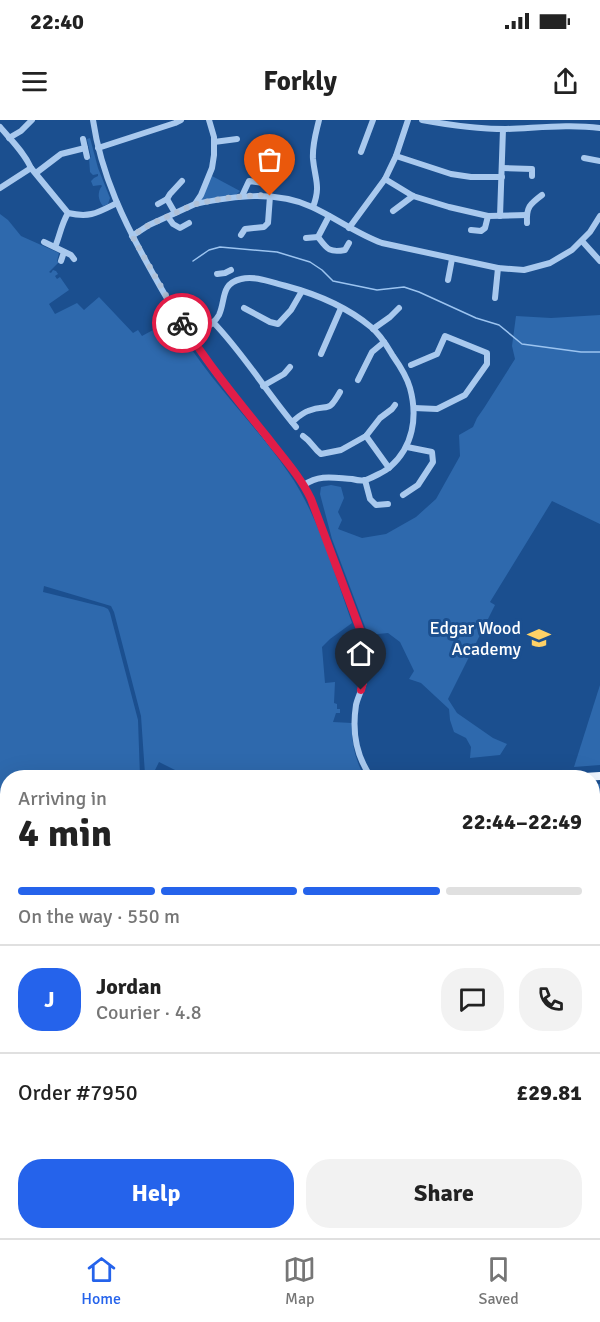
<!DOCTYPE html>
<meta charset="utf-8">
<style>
:root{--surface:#fff;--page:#f2f2f2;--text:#222;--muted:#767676;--line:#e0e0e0;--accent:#2563eb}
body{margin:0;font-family:Signika,sans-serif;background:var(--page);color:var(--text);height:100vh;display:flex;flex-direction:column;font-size:22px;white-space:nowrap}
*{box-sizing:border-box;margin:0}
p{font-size:20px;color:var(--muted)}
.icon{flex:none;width:33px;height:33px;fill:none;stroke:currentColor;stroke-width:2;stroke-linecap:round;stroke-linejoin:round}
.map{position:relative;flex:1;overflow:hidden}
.drawer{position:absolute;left:0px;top:650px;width:600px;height:470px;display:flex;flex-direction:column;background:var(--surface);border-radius:24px 24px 0 0;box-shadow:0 6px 24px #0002}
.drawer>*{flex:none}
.pin{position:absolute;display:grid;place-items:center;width:51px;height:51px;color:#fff;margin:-62px -26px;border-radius:50% 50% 50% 0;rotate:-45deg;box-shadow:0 0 6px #0007}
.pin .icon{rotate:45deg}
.courier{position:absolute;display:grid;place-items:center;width:60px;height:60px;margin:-30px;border:4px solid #e11d48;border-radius:50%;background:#fff;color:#222;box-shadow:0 2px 8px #0007}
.headline em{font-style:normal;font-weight:700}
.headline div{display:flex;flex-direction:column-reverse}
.headline{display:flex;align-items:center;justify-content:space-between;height:102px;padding:0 18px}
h1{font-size:39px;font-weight:700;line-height:45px}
.bar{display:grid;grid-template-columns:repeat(4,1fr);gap:9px 6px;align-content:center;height:72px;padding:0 18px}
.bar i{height:8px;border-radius:4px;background:var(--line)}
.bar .on{background:var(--accent)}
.bar p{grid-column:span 4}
.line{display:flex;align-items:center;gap:15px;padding:0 18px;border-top:2px solid var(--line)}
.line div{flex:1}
.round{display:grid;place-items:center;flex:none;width:63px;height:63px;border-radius:24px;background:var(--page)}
.button{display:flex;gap:12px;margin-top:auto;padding:12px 18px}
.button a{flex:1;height:69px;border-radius:24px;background:var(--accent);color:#fff;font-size:24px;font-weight:700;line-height:69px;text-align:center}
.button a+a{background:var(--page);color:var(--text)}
.status{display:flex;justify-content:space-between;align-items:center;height:42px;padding:0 30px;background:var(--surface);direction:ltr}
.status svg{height:16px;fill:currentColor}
header{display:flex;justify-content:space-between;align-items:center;height:78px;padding:0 18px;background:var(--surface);font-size:27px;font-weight:700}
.dock{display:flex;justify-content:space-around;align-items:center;height:84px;border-top:2px solid var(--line);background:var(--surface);font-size:16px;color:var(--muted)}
.dock a{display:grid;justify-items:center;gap:3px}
.dock .on{color:var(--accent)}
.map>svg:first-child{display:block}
.green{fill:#2e69ad}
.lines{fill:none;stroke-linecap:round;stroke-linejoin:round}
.stream{stroke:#9cc4f0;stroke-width:1.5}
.minor{stroke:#a9c9ee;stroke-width:6}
.major{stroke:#f0f6ff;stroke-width:8}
.highway{stroke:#fff;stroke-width:8}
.minor-bridge{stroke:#a9c9ee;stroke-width:6}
.done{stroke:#afc1d8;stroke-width:6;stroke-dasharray:0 10.8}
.route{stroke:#e11d48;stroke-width:8}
.labels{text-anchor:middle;stroke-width:6;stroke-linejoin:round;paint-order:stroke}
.poi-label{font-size:18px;fill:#fff;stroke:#1b4f8f;text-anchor:end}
</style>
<div class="status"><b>22:40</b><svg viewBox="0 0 49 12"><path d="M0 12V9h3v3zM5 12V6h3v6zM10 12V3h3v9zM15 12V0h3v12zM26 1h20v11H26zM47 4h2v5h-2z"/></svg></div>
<header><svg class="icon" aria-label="menu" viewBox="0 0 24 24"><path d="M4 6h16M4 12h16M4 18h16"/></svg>Forkly<svg class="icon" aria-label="share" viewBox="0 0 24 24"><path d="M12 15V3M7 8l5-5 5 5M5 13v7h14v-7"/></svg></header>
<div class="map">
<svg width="600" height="1118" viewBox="0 0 600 1118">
<rect width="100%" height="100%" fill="#1b4f8f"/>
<g class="green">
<path d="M90,18L98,48L110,78L108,84L103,86C98,80 97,72 102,66L101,65L93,66L91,61L94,58L98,56V54L93,55L90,52L89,38L91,37L87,19Z"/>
<polygon points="212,56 240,71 236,75 203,81 200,79"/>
<path d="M0,94L8,100L21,116L59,133L57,141L59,142L49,152L51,153L53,150L56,151L58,154L55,156L57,159L60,157L69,170L49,184L55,194L77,183L84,190L99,177L133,213L138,210L142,216L173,199C203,255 252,300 288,352C318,394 335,455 352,503L330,519L322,527L325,563L335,562L334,583L337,584V589H340V593H336L333,602L352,603C351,621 355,641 365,657H193V655L183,651L179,652L159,642L152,656L145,654L141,596L114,492L111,486L44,466L43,472L104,487L108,489L110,493L138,600L140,657H8L7,719H5L0,713Z"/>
<polygon points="600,195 600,404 552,381 490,482 495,485 448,579 457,593 493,618 507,624 500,635 470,638 471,627 466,618 454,612 450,600 449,589 421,563 409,559 414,551 400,522 388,513 368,515 332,419 320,374 321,367 331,365 341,367 344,378 338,392 342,400 338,409 362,418 386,414 416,397 436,379 460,336 459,315 473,307 477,298 484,288 515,239 512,226 516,196 551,198"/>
<polygon points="600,565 600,645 574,647"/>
<polygon points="593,664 600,664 600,717 592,718"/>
</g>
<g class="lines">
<g class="stream">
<polyline points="193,141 209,130 220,127 277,132 310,142 322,150 333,161 377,170 404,167 419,172 476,198 499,205 522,224 581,232 600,232"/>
<polyline points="0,703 8,706"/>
<polyline points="592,721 600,719"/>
<polyline points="257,1118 258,1112"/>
</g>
<g class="minor">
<path d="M93,0C101,55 125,104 152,152C174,192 198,230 226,266C241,285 256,304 271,323C286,341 301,358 311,379L361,512C365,527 368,542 365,558C363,568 358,576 356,585C352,611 356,636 371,657"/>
<path d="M422,0C449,5 478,9 506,9C537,8 569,4 600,8"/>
<path d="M0,7C11,20 24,32 31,48L68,93C90,98 97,93 117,83"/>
<polyline points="9,18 21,11 32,0"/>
<polyline points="83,19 87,37"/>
<polyline points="214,22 237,19"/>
<polyline points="98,28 175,3 181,0"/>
<polyline points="361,32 373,0"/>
<polyline points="396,36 451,54 471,57 502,57"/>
<polyline points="584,38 600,41"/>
<polyline points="502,48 532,49 532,56"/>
<polyline points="36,53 61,34 85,28"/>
<polyline points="385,59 413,76 449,87 488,96 527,95"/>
<polyline points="0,68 31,48"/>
<polyline points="242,76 249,61 271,64"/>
<polyline points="167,79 170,74 182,61"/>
<polyline points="158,84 167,79 175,93"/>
<path d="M195,84C234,76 275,70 312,87C336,98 357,114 382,123L498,148L524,150L550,143L572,130L590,112L600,96"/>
<path d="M313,87C321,66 315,60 313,39C312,25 316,13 319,0"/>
<polyline points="393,91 413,76"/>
<path d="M329,96L318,117C327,129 329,133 345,130L349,123"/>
<polyline points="500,96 503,9"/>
<polyline points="168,97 173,104 180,108 189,103"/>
<path d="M527,103C526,87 530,84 542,75"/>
<polyline points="349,108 385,59 396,36 408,0"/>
<polyline points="471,110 481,111 485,108 488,96"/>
<polyline points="241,115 245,109 264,107 268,103 270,76"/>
<polyline points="132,116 149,105 195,84 201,75 212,48 214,35 214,17 209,0"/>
<polyline points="306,118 318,117"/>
<polyline points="582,121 600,141"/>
<polyline points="44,122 71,135 74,139"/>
<path d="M55,127C60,115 61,105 68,93"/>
<polyline points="61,141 64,132"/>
<polyline points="217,154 225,153 231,150"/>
<polyline points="448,160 452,139"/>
<polyline points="495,178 498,148"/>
<polyline points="244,188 270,202 278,204 291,190 302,171"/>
<path d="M213,202C244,234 267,273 296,307"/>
<polyline points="373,209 390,197 399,188"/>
<path d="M191,218C200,211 214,205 219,195C226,180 220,164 241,159C255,155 273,163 286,166C316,174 347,187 371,207C381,215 387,226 393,236C400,246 407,257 410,268C418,297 413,327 390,347C386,351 371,358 366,360C362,361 356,360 352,359C334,358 320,354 304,365"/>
<polyline points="321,234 341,188"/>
<polyline points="411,245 437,234 445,216 487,233 487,244 465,275 437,289 414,288"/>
<polyline points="358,260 372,232 384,222"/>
<polyline points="263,266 284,254 290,247"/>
<path d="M292,302C297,298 302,293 308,291C329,283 327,295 340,272"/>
<path d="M303,316C312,322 313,328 321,334L341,330L366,316L380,298L392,289L395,285"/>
<polyline points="366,316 389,348"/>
<polyline points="365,360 370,379 376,385 388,384"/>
<polyline points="403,375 418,365 433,342 432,332 407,327"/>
</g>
<g class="major">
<polyline points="584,657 600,656"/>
<polyline points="0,723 8,722"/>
</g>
<g class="highway">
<polyline points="0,783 8,788"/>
<polyline points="0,799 8,804"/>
<polyline points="592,1066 600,1070"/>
<polyline points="592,1102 600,1104"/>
</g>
<polyline class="minor-bridge" points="592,1068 600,1099"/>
</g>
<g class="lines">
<polyline class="done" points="182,203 132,116 149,105 195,84 225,78 257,75 270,76"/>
<path class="route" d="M182,203C207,243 238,281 268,318C283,338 300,356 311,379L361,512C367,532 367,550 361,570"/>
</g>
<defs>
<g id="school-bare" transform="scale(1.8)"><path d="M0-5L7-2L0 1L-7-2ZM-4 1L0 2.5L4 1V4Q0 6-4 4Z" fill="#ffd166" stroke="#1b4f8f" stroke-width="2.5" paint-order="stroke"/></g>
</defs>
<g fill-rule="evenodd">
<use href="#school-bare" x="539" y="518"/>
</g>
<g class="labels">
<g class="poi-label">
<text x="521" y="514">Edgar Wood<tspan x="521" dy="21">Academy</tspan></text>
</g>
</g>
</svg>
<div class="pin" style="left:270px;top:76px;background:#ea580c"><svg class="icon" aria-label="bag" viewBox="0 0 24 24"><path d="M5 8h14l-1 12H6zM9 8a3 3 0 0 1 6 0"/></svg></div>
<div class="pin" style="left:361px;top:570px;background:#1f2937"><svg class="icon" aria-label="home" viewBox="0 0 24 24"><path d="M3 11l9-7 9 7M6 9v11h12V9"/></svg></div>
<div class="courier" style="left:182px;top:203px"><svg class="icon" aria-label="bike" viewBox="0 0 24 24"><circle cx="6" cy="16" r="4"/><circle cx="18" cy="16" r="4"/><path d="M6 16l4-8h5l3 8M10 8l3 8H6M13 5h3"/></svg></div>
<section class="drawer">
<div class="headline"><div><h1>4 min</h1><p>Arriving in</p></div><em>22:44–22:49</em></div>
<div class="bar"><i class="on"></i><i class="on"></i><i class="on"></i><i></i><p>On the way · 550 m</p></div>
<div class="line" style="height:108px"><b class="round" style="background:var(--accent);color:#fff">J</b><div><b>Jordan</b><p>Courier · 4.8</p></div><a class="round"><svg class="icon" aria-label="chat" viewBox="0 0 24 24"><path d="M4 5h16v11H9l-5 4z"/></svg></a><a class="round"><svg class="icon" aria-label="phone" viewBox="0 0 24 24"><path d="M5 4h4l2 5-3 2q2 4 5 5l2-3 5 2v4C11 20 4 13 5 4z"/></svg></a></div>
<div class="line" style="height:78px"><div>Order #7950</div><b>£29.81</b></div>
<div class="button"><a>Help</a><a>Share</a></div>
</section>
</div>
<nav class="dock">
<a class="on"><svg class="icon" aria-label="home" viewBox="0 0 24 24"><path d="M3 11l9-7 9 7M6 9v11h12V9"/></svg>Home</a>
<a><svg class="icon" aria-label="map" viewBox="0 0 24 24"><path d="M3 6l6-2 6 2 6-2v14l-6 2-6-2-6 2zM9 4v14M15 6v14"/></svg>Map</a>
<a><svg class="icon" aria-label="saved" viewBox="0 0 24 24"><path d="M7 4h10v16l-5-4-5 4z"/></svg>Saved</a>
</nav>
